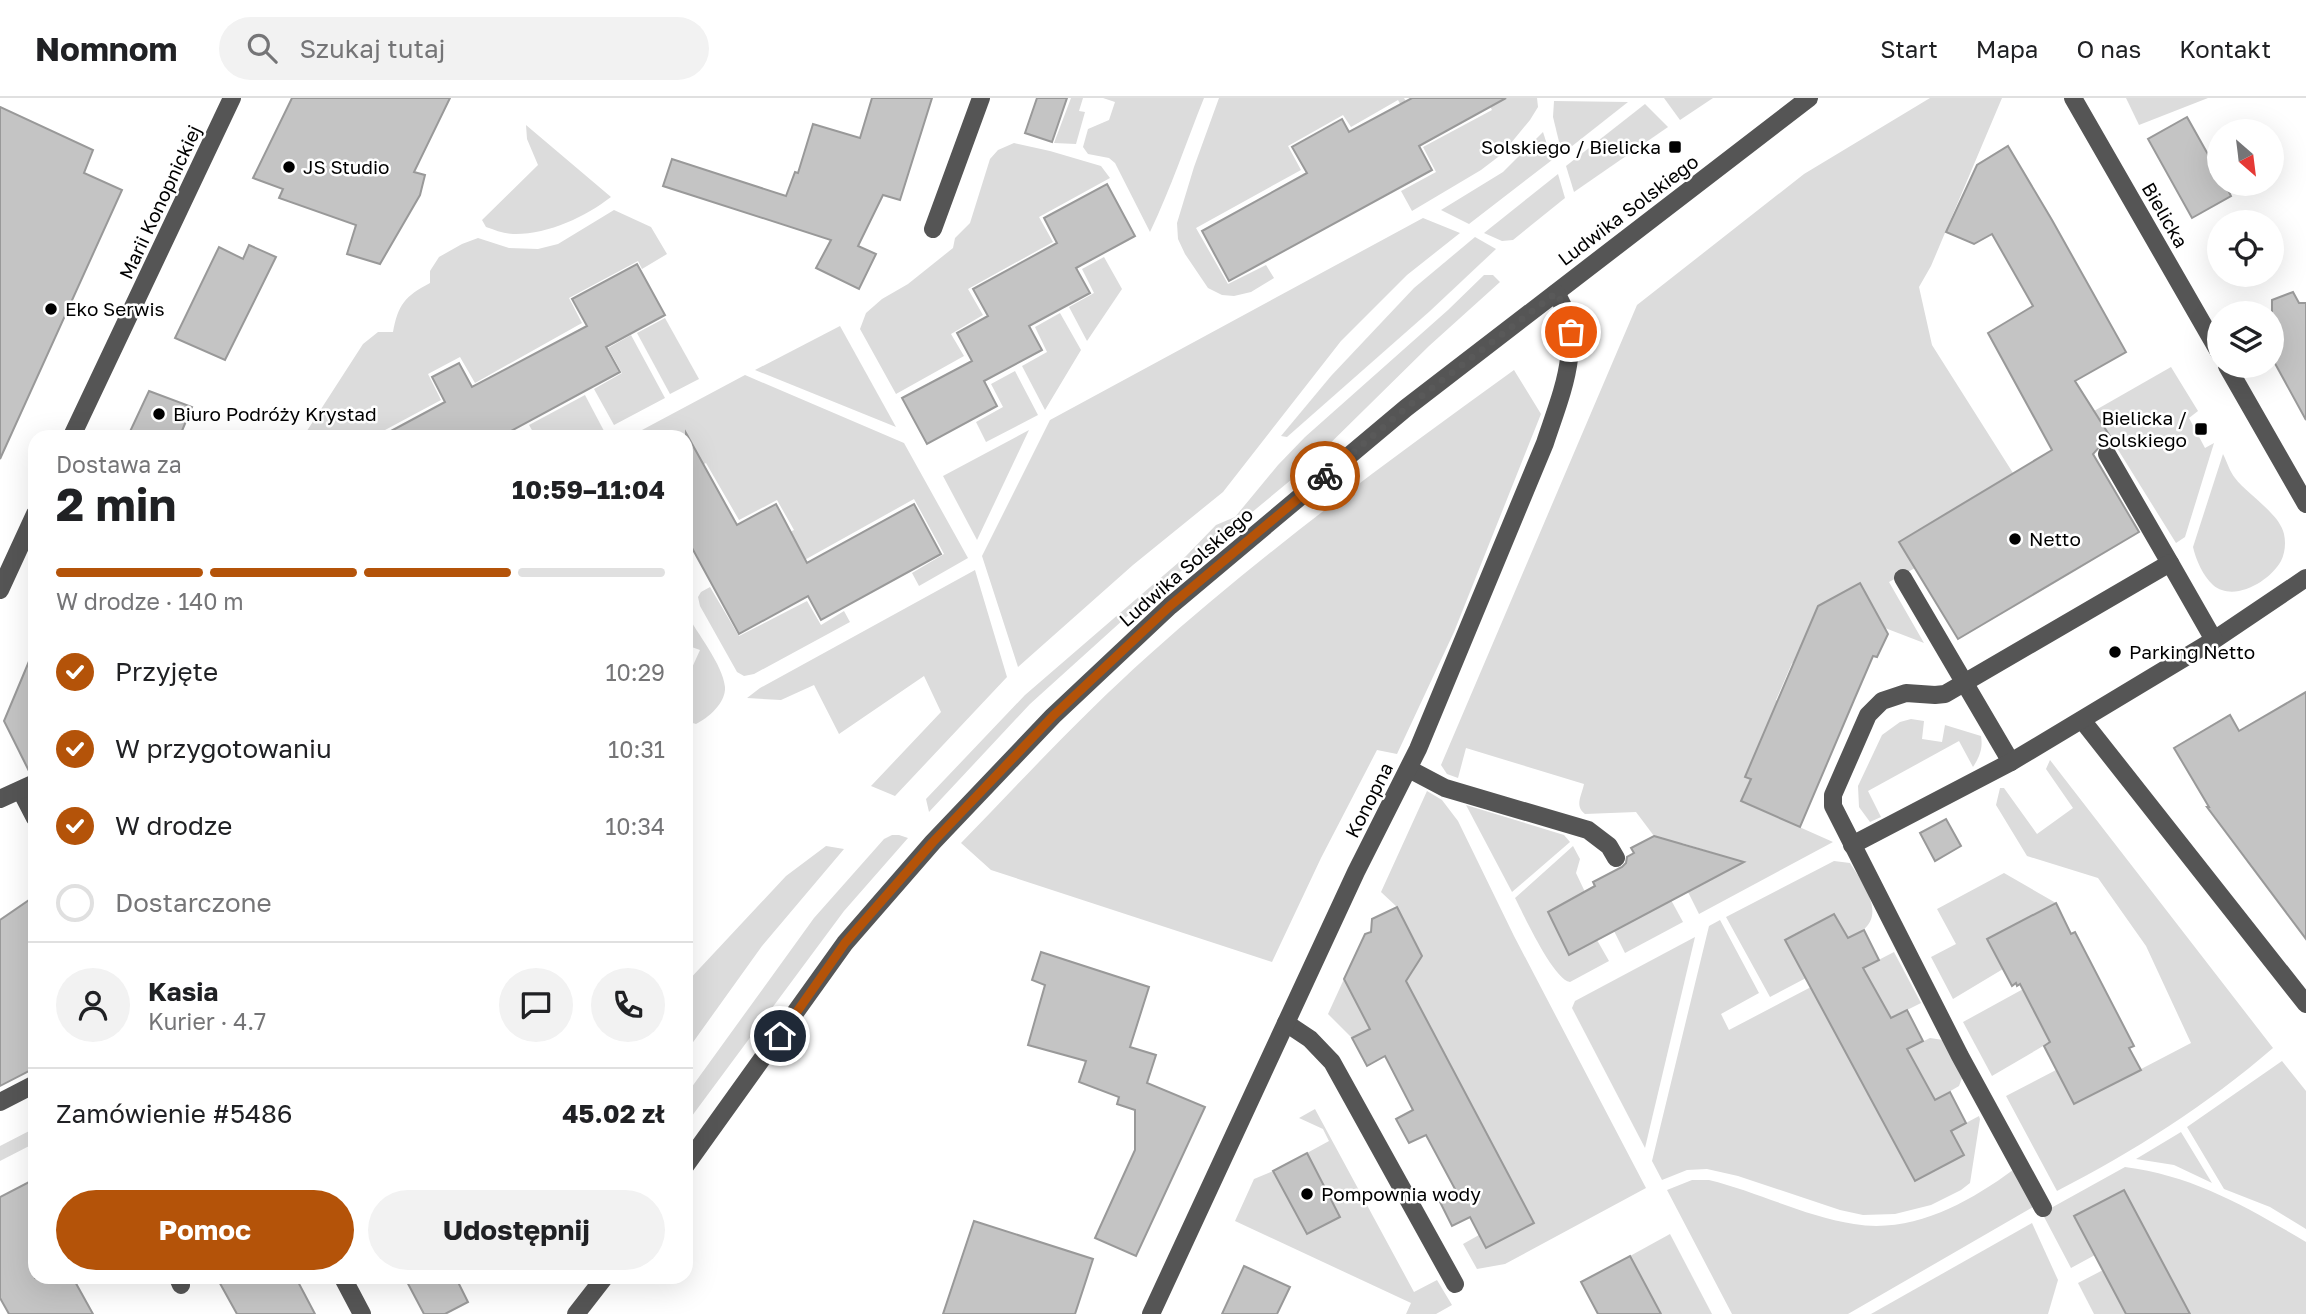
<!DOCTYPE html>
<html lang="pl">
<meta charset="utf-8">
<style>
:root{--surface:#fff;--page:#f2f2f2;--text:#202124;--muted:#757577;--line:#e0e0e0;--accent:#b45309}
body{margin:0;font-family:"Golos Text",sans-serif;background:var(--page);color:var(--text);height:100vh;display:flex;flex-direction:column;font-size:26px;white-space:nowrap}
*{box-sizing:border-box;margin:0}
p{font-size:23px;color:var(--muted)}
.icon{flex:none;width:38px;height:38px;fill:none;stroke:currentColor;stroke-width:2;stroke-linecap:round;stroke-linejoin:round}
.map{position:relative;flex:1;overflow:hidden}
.side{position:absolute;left:28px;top:332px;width:665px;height:854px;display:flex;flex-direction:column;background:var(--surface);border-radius:21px;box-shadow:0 7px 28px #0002}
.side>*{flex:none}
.needle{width:46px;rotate:152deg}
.buttons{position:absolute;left:2207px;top:21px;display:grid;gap:14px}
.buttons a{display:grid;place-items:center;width:77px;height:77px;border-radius:50%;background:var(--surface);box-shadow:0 7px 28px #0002;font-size:35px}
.pin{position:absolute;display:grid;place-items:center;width:60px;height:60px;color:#fff;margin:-30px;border:4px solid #fff;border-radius:50%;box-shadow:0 2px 7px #0007}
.courier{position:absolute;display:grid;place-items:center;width:70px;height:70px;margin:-35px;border:5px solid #b45309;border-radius:50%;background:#fff;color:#222;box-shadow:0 2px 9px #0007}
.headline em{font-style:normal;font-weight:700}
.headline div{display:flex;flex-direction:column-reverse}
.headline{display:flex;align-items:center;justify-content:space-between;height:119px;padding:0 28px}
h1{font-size:46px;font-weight:700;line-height:52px}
.bar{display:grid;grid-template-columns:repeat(4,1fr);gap:10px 7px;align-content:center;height:84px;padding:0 28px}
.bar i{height:9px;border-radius:5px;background:var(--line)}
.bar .on{background:var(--accent)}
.bar p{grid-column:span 4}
.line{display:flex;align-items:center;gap:18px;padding:0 28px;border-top:2px solid var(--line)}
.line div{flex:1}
.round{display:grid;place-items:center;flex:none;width:74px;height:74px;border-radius:37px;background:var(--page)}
ol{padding:0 28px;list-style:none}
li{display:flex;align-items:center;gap:21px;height:77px}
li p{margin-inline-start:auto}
li .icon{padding:7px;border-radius:50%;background:var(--accent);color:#fff;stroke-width:4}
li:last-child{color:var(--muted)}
li i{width:38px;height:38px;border:4px solid var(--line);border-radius:50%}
.primary-button{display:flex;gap:14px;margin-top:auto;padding:14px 28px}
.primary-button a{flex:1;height:80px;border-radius:42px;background:var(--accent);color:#fff;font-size:28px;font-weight:700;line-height:80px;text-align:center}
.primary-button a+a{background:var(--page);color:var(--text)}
header{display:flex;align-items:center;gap:42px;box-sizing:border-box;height:98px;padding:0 35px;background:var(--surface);border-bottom:2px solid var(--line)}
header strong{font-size:33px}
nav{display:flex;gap:38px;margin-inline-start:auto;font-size:24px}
.search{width:490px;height:63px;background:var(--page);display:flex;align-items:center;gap:18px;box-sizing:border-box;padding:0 24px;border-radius:38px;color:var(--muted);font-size:26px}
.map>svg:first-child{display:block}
.green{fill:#dcdcdc}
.building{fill:#c4c4c4;stroke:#999;stroke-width:2}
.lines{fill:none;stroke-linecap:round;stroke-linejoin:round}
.minor{stroke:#555;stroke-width:18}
.done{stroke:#595959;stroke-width:7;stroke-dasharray:0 12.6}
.route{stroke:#b45309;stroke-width:9}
.poi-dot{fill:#000;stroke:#fff;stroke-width:2.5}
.labels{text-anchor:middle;stroke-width:5;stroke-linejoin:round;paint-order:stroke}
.poi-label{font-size:19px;fill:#000;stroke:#fff;text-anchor:start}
.street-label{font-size:19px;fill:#000;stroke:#fff}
</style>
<header>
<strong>Nomnom</strong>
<div class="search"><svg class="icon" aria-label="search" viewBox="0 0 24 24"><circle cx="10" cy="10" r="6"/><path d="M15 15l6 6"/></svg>Szukaj tutaj</div>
<nav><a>Start</a><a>Mapa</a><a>O nas</a><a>Kontakt</a></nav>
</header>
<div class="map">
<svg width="2306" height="1216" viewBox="0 0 2306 1216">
<rect width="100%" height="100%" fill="#fff"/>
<g class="green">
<polygon points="1071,0 1083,0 1079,13 1085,14 1076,46 1054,45"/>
<path d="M1103,0H1204C1186,45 1171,90 1150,134L1115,65L1109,60L1088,56L1083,49L1088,31L1109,22L1115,4Z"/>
<polygon points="1219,0 1404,0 1413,15 1407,18 1398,2 1351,29 1343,17 1288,48 1301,72 1196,130 1228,186 1266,167 1274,180 1251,194 1234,198 1222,197 1208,190 1185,156 1178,141 1177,125 1194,69"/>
<polygon points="1486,0 1537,0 1538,9 1530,22 1502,56 1481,72 1412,113 1401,93 1436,74 1423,49 1492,12"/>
<polygon points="1664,0 1713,0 1680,22"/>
<path d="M1930,0H2002L1931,168L1919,189L1932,247L2013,375L1915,470L1889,484L1924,545L1885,530L1860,485L1818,508L1801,547L1807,551L1798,568L1792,565L1776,602L1783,606L1761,642L1745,678L1751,681L1741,703L1833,744L1699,816L1688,794L1729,772L1721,757L1682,745L1673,750L1668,742L1654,738L1636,714L1585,716C1574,708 1582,697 1584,686L1466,650L1458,680L1447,676L1441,667L1637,207L1804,76Z"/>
<polygon points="2126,0 2208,0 2139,27"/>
<polygon points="1554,3 1628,4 1562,56 1553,19"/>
<polygon points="1645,6 1668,29 1574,94 1566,68"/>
<path d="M526,27L611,99C585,119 547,137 513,136C504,136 495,132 486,129L482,122L538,67L527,41Z"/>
<polygon points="1543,34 1552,62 1469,126 1441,112 1503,74"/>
<polygon points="1014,45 1050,53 1101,68 1110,80 1039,119 1053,144 968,191 983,217 951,236 964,258 896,296 860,231 866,215 882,201 908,186 953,150 955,140 970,125 990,61 998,52"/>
<polygon points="1558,76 1565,100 1513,142 1502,143 1484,135"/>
<path d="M614,112L651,129L667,156L642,171L638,163L569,200L582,225L475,285L460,259L428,276L441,302L372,339H303L363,246L378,234H393C398,207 405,198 430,185V173L439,159L462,146L478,140L509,150L538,151L558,146Z"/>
<polygon points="1423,120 1460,135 1407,177 1341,243 1223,394 1133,467 1018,569 982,458 1050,322"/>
<polygon points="1475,139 1496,151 1430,213 1287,339 1281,338 1331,278 1414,190"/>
<polygon points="1104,159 1122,191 1087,243 1069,209 1094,195 1082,171"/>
<polygon points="1484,177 1493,177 1500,184 1429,248 1303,372 1134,512 1030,606 929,714 926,701 1025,597 1186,458 1216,427 1235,419 1278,367 1305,339 1448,212"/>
<polygon points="1060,215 1081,252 1045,312 1022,268 1047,254 1035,229"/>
<polygon points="665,220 699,281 670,296 637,235"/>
<polygon points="840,228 896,329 755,272"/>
<polygon points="631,237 665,300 614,327 594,291 622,275 608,250"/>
<polygon points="2171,269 2198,313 2189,320 2205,350 2214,345 2185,439 2176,445 2094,313"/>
<path d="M1514,272L1541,316L1454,534L1397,656L1377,652L1321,760L1272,864L991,772L961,745C1023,681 1083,616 1149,557C1264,454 1389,362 1514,272Z"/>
<polygon points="1015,273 1038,317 986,344 976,324 1003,309 991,286"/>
<polygon points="745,277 904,345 968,460 919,488 912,475 944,456 914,401 783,474 767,446 794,432 777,402 739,422 706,365 686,375 686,340 627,340"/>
<polygon points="585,297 604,333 593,339 536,339 529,327"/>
<polygon points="1029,332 977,442 943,378"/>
<path d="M2223,356C2227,364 2230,374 2235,380C2247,396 2280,416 2284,436C2286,445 2285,455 2281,463C2270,483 2234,505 2213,487C2203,478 2196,462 2193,449Z"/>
<polygon points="975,472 1007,579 895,698 871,688 941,614 924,578 839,636 814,587 781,602 747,600 760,590"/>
<polygon points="710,489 739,538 807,503 821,527 844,513 850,524 754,576 744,578 737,574 700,508 698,499 701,494"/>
<path d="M686,515C697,535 723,567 725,589C726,605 708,620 696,626L686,623V583L700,552L686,547Z"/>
<path d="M1911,621L1924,623L1922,641L1942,644L1945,627L1981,638C1983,650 1980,658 1973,669L1959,643L1868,693L1881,719L1870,724L1859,709L1858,688L1882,637L1900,624Z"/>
<path d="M2050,662L2273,950C2207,1007 2133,1054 2057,1093L2006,998L2056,972L2074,1006L2191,945L2146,848L2098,780L2027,758L1996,707L2000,690H2004L2037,736L2073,710L2046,671Z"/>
<polygon points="1427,693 1442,702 1458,723 1514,838 1646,1090 1505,1166 1477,1171 1463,1146 1479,1137 1487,1150 1533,1125 1405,883 1422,857 1397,809 1381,794"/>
<polygon points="1466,707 1564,737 1570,744 1512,794"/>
<polygon points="892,737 899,737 908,740 844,813 686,1026 686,997 814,820 884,741"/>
<polygon points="826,748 844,751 762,848 686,954 686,885 786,778"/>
<path d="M1573,748L1580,761L1576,775L1585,794L1548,815L1569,857L1597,842L1609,863L1570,884C1553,881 1524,817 1515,800Z"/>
<path d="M1834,763L1850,765C1861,783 1886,814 1863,832C1859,836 1853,838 1848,840L1834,816L1786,842L1806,880L1770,899L1726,819Z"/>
<polygon points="2004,775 2056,805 1987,841 2003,871 1953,901 1931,859 1956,846 1937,811"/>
<polygon points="1671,802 1683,824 1625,855 1614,833"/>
<polygon points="1720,822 1759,895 1721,916 1729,932 1811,889 1914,1082 1963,1057 1951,1033 1979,1018 1980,1021 1970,1085 1961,1092 1931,1107 1895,1116 1863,1117 1840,1112 1738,1078 1707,1071 1687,1072 1662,1082 1652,1063 1709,828"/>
<polygon points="1695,839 1645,1050 1572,910 1575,903"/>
<polygon points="1894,854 1921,905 1891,920 1863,870"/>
<polygon points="1344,881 1370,931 1352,940 1328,916"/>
<polygon points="2025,890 2050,944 1992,978 1963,924"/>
<polygon points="1930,940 1943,942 1962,980 1959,988 1935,1002 1907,951"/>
<polygon points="2282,963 2306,993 2306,1131 2270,1109 2224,1091 2187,1029"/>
<polygon points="1315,1011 1414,1194 1437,1182 1452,1207 1436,1216 1406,1216 1411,1205 1235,1123 1254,1081 1273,1073 1307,1136 1340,1119 1307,1055 1329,1043 1323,1031 1299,1020"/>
<polygon points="35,1030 35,1045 0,1063 0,1048"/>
<polygon points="2181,1034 2212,1085 2174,1067 2136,1061"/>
<path d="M2125,1069C2194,1078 2247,1109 2306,1144V1216H2190L2124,1092L2074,1118L2095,1157L2071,1170L2042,1115Z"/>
<path d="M2013,1072L2033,1109L1848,1216H1732L1667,1092L1692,1082H1709C1758,1094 1804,1118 1854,1126C1912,1136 1968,1105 2013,1072Z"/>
<polygon points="2032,1125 2058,1182 2048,1216 1871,1216"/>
<polygon points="1670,1136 1712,1216 1661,1216 1630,1158"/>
<polygon points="2103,1172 2126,1216 2094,1216 2078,1185"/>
</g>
<g class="building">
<polygon points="292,0 450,0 414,74 425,77 420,97 380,166 347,156 356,127 279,100 283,91 253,80"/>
<polygon points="872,0 932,0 900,102 883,97 858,148 876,156 859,191 816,170 831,142 663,88 672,61 786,98 795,74 798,75 813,26 860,40"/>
<polygon points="1037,0 1067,0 1052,44 1025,35"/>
<polygon points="1412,0 1506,0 1419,48 1432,72 1229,183 1202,133 1307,75 1292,49 1342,21 1349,34"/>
<polygon points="0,9 93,52 84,75 122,92 0,361"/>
<polygon points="2187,19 2219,76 2219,86 2225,86 2231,98 2192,120 2148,41"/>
<polygon points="2008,48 2052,122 2126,254 2075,283 2113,343 2101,347 2093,356 2139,434 1958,541 1899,444 2052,352 1988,235 2033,208 1992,136 1974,146 1946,134 1977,67"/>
<polygon points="1107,86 1135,138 1076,170 1090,195 1029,228 1042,252 984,283 997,308 927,346 902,300 972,263 957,235 988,218 973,191 1057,145 1044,120"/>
<polygon points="249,147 276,159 225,262 175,240 219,149 243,161"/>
<polygon points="637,166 665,217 606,249 620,274 498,340 378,340 445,304 432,279 459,265 472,289 587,228 572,201"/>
<polygon points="2293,194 2299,205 2306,205 2306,322 2272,260 2272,202"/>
<polygon points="149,293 192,309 179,340 127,340"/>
<polygon points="686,335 737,427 776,406 807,465 914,406 941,456 821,522 808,498 739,536 686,439"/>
<polygon points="1860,485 1888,536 1877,559 1873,558 1854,602 1800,729 1741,703 1751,681 1745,679 1818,508"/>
<polygon points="35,549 35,674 30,675 4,623"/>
<polygon points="2306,594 2306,841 2207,709 2209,709 2174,650 2230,617 2239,633"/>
<polygon points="1946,721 1961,748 1935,763 1920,735"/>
<polygon points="1654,738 1744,764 1569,857 1548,814 1595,788 1593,784 1622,769 1626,765 1627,759 1634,755 1631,750"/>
<polygon points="35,798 35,970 0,988 0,822"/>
<polygon points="2056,805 2071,836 2075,834 2134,948 2129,950 2141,972 2074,1006 2044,948 2050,944 2020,886 2017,888 2016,885 2012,888 1987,841"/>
<polygon points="1397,809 1422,858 1406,883 1534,1125 1486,1150 1470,1119 1452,1128 1438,1100 1455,1091 1426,1037 1409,1045 1396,1021 1413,1012 1385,958 1367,968 1352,940 1370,931 1344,881 1365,836 1371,834 1372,821"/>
<polygon points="1834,816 1848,840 1864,832 1879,862 1863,870 1891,920 1907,912 1923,943 1907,951 1935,1002 1950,994 1966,1025 1951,1033 1964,1057 1915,1083 1785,842"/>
<polygon points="1041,854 1149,889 1130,949 1156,957 1147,985 1205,1009 1136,1158 1095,1140 1135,1052 1135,1012 1117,1006 1119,999 1079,984 1086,963 1028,947 1045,887 1032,882"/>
<polygon points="1307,1055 1340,1119 1307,1136 1273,1073"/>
<polygon points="35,1081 35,1180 73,1180 93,1216 9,1216 0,1200 0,1099"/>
<polygon points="2124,1092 2190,1216 2126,1216 2074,1118"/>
<polygon points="974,1123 1093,1161 1075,1216 943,1216"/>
<polygon points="1630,1158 1661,1216 1598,1216 1581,1184"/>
<polygon points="1244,1168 1290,1189 1277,1216 1222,1216"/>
<polygon points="217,1180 296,1180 315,1216 237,1216"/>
<polygon points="405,1180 456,1180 468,1204 445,1216 424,1216"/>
</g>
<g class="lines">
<g class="minor">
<polyline points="2073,0 2219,254"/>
<polyline points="933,131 981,0"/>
<polyline points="2227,268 2306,406"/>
<polyline points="71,340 232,0"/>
<polyline points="2107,356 2170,465"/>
<polyline points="1903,480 2011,664"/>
<polyline points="0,492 35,416"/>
<polyline points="2082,622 2306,906"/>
<polyline points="1409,671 1445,690 1588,732 1609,748 1616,760"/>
<polyline points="21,693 35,720"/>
<polyline points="0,701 35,685"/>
<polyline points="1852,747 2011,664 2214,542 2306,480"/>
<polyline points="1286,925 1310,941 1332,964 1455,1186"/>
<polyline points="0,1004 35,986"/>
<polyline points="686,1067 845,845 933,744 1053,618 1170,508 1406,310 1809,0"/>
<polyline points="2043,1110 1960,958 1833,708 1833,697 1868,617 1882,603 1906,595 1935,597 1945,596 2170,465 2214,542"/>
<polyline points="178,1180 181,1187"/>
<polyline points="343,1180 362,1216"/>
<polyline points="576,1216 604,1180"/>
<path d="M1151,1216L1356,774L1418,651L1545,345C1561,296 1586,242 1556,195"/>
</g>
</g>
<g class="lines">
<polyline class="done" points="1325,378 1406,310 1556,195 1563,206 1571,234"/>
<polyline class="route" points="780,938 845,845 933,744 1053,618 1170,508 1325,378"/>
</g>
<g class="poi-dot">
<rect x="1668" y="42" width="14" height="14" rx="3.5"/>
<circle cx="289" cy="69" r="7"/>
<circle cx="51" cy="211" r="7"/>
<circle cx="159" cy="316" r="7"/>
<rect x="2194" y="324" width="14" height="14" rx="3.5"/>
<circle cx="2015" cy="441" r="7"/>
<circle cx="2115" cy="554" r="7"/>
<circle cx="1307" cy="1096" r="7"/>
</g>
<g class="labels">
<g class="poi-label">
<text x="1661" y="56" text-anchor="end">Solskiego / Bielicka</text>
<text x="303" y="76">JS Studio</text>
<text x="65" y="218">Eko Serwis</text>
<text x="173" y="323">Biuro Podróży Krystad</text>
<text x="2187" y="327" text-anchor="end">Bielicka /<tspan x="2187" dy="22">Solskiego</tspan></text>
<text x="2029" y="448">Netto</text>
<text x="2129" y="561">Parking Netto</text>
<text x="1321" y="1103">Pompownia wody</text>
</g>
<g class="street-label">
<text transform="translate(160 104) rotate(-65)" y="7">Marii Konopnickiej</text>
<text transform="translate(1628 112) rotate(-37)" y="7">Ludwika Solskiego</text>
<text transform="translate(2165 117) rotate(60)" y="7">Bielicka</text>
<text transform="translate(1186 469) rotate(-41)" y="7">Ludwika Solskiego</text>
<text transform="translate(1369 702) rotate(-63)" y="7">Konopna</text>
</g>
</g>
</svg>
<div class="buttons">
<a><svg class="needle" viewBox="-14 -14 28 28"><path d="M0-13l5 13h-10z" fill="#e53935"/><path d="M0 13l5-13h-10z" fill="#757577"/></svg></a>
<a><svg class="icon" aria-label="locate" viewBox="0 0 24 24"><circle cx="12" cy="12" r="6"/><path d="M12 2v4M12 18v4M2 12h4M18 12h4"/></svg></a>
<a><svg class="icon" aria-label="layers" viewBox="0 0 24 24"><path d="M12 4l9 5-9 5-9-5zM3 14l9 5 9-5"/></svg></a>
</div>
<div class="pin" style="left:1571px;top:234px;background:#ea580c"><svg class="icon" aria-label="bag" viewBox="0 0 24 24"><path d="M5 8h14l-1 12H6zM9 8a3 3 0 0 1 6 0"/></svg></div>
<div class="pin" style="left:780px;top:938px;background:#1f2937"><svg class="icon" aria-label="home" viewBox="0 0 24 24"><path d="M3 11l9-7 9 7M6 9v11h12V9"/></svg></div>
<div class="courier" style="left:1325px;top:378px"><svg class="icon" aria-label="bike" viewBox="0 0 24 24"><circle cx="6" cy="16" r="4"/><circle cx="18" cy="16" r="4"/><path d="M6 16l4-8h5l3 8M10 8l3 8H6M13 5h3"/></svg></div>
<section class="side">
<div class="headline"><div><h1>2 min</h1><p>Dostawa za</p></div><em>10:59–11:04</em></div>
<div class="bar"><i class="on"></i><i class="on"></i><i class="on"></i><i></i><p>W drodze · 140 m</p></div>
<ol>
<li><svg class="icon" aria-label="check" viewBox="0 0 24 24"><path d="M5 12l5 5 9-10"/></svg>Przyjęte<p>10:29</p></li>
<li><svg class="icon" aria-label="check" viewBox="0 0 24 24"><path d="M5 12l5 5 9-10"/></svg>W przygotowaniu<p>10:31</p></li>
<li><svg class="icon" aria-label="check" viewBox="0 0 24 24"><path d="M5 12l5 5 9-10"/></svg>W drodze<p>10:34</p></li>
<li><i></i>Dostarczone</li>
</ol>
<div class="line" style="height:126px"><a class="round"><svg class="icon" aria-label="person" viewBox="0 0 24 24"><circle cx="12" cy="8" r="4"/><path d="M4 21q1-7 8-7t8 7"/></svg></a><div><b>Kasia</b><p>Kurier · 4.7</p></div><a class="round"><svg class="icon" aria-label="chat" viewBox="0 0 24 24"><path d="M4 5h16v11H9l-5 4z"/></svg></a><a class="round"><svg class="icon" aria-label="phone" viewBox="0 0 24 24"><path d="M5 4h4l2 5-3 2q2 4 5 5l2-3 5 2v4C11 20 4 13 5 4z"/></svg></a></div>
<div class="line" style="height:91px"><div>Zamówienie #5486</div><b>45.02 zł</b></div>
<div class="primary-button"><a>Pomoc</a><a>Udostępnij</a></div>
</section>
</div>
